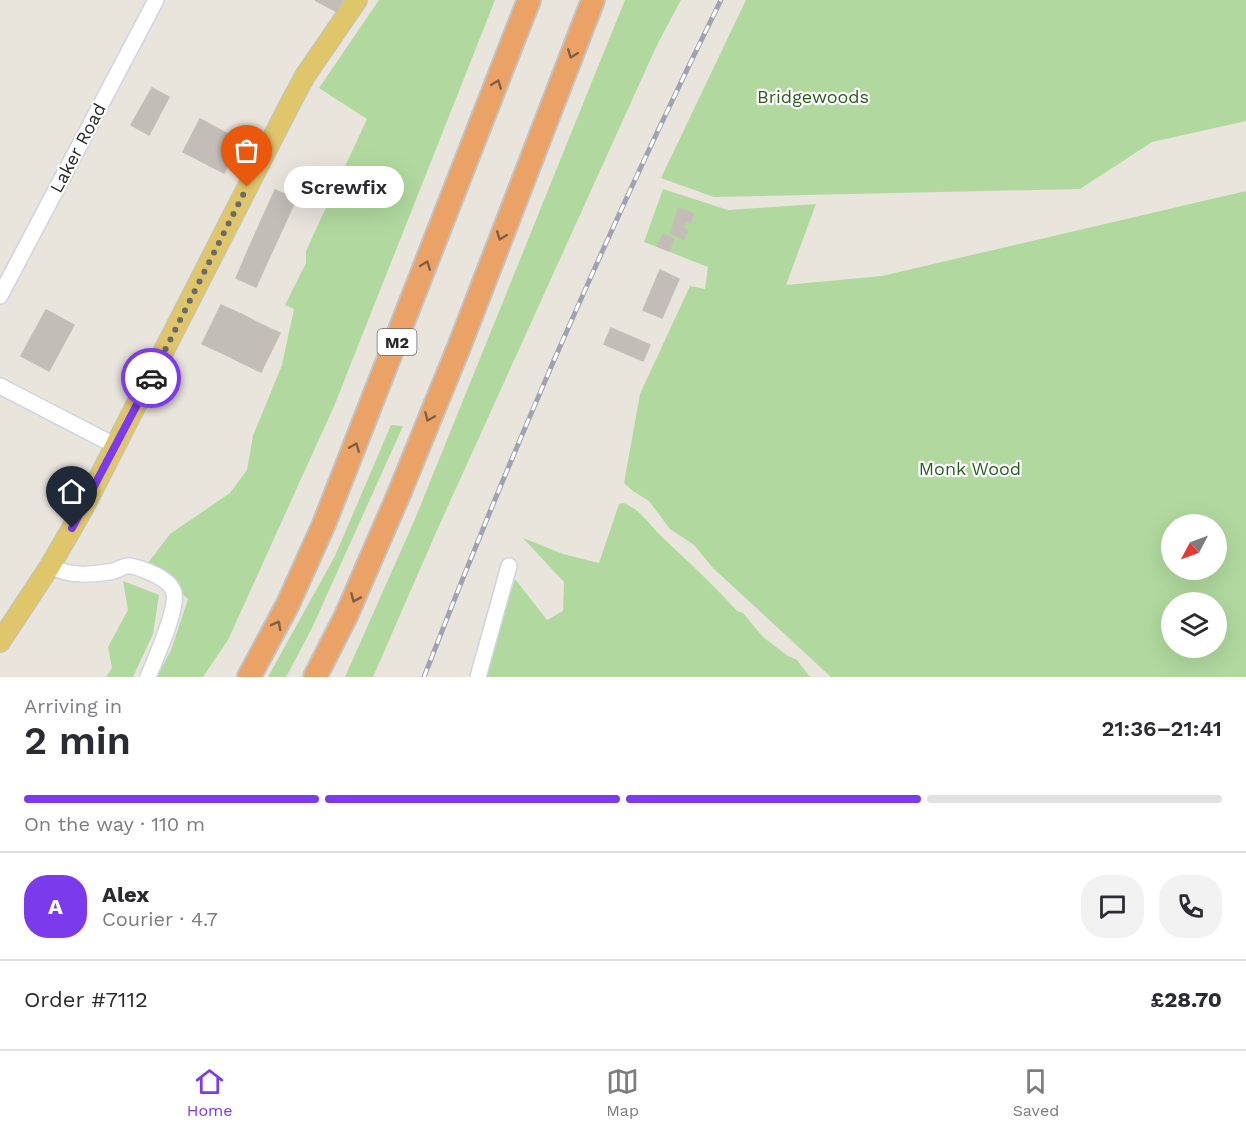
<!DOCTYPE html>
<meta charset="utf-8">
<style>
:root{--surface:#fff;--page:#f2f2f3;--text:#2b2b33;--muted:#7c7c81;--line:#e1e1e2;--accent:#7c3aed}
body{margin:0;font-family:"Work Sans",sans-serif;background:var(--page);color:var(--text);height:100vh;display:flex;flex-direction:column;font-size:22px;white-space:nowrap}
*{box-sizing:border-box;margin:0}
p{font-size:20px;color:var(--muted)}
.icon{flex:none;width:33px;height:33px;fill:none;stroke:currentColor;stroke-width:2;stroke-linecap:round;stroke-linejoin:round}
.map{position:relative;height:677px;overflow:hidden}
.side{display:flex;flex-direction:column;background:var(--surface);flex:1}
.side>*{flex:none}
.needle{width:39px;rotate:229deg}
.buttons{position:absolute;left:1161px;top:514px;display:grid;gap:12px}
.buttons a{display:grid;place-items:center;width:66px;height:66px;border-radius:50%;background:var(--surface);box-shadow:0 6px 24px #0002;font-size:30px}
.pin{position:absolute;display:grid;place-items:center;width:51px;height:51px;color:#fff;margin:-62px -26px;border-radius:50% 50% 50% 0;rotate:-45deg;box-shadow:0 0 6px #0007}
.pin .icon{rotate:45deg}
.courier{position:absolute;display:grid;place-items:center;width:60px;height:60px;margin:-30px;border:4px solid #7c3aed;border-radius:50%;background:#fff;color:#222;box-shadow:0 2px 8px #0007}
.bubble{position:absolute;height:42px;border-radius:21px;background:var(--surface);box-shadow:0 6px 24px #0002;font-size:20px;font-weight:600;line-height:42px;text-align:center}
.overview em{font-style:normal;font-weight:600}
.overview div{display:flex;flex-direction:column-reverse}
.overview{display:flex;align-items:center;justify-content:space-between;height:102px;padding:0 24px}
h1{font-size:39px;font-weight:600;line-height:45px}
.bar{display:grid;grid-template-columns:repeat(4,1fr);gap:9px 6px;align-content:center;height:72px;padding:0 24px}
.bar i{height:8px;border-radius:4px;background:var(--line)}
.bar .on{background:var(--accent)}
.bar p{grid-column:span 4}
.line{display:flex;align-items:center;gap:15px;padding:0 24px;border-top:2px solid var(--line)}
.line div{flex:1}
.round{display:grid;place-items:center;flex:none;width:63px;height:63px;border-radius:24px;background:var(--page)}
.dock{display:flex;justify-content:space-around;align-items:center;height:84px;border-top:2px solid var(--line);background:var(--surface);font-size:16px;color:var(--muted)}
.dock a{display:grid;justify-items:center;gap:3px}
.dock .on{color:var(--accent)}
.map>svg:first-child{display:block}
.green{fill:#b1d99f;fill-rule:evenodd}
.building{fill:#c2beb7;stroke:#c4bfb6;stroke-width:1.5}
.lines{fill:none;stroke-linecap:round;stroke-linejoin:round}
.minor-casing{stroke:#d1d4e0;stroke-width:18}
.major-casing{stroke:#c3c3c3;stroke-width:22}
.highway-casing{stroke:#c3c3c3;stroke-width:26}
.minor{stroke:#fff;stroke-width:15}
.major{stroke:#dfc66b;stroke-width:20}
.highway{stroke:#eaa266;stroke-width:22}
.rail-casing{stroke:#a0a2b1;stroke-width:5}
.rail{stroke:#fff;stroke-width:3;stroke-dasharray:9;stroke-linecap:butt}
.oneway{stroke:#805f44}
.done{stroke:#6c6a68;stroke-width:6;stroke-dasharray:0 10.8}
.route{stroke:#7c3aed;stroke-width:8}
.labels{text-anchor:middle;stroke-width:4.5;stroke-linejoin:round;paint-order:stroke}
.shield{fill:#fff;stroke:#696969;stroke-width:1.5}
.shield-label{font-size:16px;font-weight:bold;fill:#292929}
.park-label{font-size:18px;fill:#2d5c22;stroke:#fff}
.street-label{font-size:18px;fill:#292929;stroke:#fff}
</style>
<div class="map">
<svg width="1246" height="677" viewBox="0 0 1246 677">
<rect width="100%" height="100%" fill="#e9e4dc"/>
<g class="green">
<polygon points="379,0 495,0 335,404 228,640 203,677 157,677 171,650 188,599 148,563 170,534 230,493 247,470 253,436 282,365 294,309 285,305 306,263 306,251 367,119 319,88"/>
<polygon points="625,0 681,0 657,45 438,528 373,677 345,677 415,519"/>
<polygon points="746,0 1246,0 1246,121 1152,142 1080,189 714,197 661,178"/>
<path d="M663,189L728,210L816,204L786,285L882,276L1246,191V677H831L713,568L694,545L670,529L649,501L633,491L624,483L640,394L690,286L705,289L708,267L644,242ZM678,209L694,214L690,223L686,221L683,228L688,230L684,240L671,233ZM1172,525H1216V570H1172ZM1172,603H1216V648H1172Z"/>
<polygon points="391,425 403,426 312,628 286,677 268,677 335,556"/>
<path d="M623,503C639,508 649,524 661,536C687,561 713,584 737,611L743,613L763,637L788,656L797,660L810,677H483L515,579L547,620L563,611L564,582L523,538L563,554L599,563L619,504Z"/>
<polygon points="123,581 159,595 153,634 133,677 106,677 112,668 108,647 128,610"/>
</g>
<g class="building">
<polygon points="315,0 343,0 337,12"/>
<polygon points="152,88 169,97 149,135 131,125"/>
<polygon points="200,119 241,141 224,173 183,152"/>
<polygon points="275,190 296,199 283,228 262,219"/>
<polygon points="678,208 694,214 690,223 686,221 683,228 688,230 684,240 671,233"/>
<polygon points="262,219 283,228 269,258 249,248"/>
<polygon points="663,234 674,239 669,251 657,246"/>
<polygon points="249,248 269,258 256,287 236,278"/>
<polygon points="660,270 679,279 662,318 643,310"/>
<polygon points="221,305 241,314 222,353 202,344"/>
<polygon points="46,310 74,325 49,371 21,356"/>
<polygon points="241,314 258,323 240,362 222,353"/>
<polygon points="258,323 280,333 261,372 240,362"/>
<polygon points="611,328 650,345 643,361 604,344"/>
</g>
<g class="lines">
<g class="minor-casing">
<g id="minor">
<polyline points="0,296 156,0"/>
<polyline points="0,386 116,446"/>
<path d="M50,566C70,577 92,575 114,571C118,570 123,566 127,566C133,565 144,570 149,572C159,576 171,582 174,593C178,610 155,659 148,677"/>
<polyline points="478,677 509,566"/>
</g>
</g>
<g class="major-casing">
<polyline id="major" points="0,642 50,566 83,509 291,102 305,76 357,0"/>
</g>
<g class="highway-casing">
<g id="highway">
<polyline points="249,677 288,604 324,524 529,0"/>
<polyline points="315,677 346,616 399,494 459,347 593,0"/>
</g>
</g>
<use href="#minor" class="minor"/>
<use href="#major" class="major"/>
<use href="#highway" class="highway"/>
<g class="rail-casing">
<path id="rail" d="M424,677C513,447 612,221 721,0"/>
</g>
<use href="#rail" class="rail"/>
</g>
<defs><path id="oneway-chevron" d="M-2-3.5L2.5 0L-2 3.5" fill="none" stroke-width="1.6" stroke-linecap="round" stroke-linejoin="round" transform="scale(1.5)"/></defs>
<g class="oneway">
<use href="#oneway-chevron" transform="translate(572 54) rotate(111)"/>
<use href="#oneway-chevron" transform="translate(497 84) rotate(-69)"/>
<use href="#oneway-chevron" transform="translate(501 236) rotate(111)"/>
<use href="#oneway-chevron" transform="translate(426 265) rotate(-69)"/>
<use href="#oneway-chevron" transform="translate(429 417) rotate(113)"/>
<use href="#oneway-chevron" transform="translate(355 447) rotate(-68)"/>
<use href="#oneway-chevron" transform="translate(355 598) rotate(114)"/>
<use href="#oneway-chevron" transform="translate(277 625) rotate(-62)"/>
</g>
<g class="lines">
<polyline class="done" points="151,378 247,187"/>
<polyline class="route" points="72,528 151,378"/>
</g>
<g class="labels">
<rect class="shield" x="377.5" y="329" width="39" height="26" rx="4.5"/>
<g class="shield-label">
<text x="397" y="348">M2</text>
</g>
<g class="park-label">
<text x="813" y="103">Bridgewoods</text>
<text x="970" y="475">Monk Wood</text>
</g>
<g class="street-label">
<text transform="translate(78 148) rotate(-62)" y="6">Laker Road</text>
</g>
</g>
</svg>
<div class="buttons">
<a><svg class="needle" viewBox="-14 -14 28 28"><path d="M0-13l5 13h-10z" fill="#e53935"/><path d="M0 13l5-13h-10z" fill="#7c7c81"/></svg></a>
<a><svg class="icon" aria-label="layers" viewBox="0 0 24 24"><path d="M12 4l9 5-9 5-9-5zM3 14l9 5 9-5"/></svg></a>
</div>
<div class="pin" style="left:247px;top:187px;background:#ea580c"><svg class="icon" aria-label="bag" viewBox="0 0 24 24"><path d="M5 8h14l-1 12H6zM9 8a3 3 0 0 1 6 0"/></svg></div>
<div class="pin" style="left:72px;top:528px;background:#1f2937"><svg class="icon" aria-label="home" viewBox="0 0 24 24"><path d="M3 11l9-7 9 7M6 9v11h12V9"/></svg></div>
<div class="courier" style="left:151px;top:378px"><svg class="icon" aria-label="car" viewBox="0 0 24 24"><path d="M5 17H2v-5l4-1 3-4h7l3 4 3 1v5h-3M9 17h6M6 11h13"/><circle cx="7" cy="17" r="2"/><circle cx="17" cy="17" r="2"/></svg></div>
<div class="bubble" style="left:284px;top:166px;width:120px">Screwfix</div>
</div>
<section class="side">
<div class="overview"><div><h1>2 min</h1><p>Arriving in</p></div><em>21:36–21:41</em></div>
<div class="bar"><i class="on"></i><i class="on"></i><i class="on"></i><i></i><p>On the way · 110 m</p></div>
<div class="line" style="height:108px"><b class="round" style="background:var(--accent);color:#fff">A</b><div><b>Alex</b><p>Courier · 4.7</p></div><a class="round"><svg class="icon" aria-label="chat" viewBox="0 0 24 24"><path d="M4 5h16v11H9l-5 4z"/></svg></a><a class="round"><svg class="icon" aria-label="phone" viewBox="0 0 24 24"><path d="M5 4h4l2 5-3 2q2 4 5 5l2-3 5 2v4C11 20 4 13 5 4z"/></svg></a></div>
<div class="line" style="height:78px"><div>Order #7112</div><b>£28.70</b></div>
</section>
<nav class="dock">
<a class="on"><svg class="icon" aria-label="home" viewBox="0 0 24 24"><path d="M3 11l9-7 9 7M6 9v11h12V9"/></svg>Home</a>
<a><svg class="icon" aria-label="map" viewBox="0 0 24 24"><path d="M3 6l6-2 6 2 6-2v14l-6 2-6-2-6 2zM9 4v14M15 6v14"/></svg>Map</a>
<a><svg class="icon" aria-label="saved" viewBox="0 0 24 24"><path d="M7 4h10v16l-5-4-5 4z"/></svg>Saved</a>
</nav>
